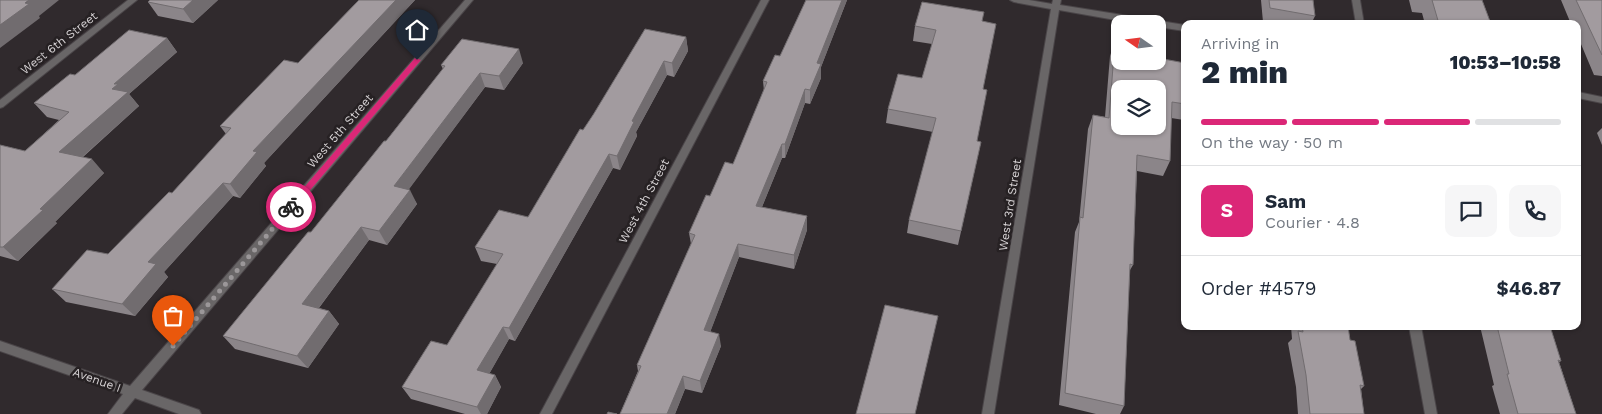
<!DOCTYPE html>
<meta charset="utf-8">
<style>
:root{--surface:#fff;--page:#f6f6f7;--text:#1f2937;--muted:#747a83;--line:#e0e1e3;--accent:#db2777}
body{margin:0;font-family:"Work Sans",sans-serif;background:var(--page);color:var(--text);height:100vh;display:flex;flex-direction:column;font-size:19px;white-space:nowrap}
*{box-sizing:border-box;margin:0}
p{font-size:16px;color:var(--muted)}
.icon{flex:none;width:28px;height:28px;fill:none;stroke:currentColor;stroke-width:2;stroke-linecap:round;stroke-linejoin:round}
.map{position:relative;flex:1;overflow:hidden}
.drawer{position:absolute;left:1181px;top:20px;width:400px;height:310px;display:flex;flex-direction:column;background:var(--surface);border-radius:10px;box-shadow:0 1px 4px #0004}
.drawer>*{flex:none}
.needle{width:32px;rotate:284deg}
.tools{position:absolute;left:1111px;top:15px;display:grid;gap:10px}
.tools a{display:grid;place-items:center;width:55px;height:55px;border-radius:10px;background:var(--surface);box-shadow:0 1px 4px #0004;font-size:25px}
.pin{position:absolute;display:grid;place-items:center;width:42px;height:42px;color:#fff;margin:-51px -21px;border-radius:50% 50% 50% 0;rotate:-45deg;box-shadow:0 0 5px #0007}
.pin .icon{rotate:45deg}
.courier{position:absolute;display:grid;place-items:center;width:50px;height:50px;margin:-25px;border:4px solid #db2777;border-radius:50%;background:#fff;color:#222;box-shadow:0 1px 6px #0007}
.head em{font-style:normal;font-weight:800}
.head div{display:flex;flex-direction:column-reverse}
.head{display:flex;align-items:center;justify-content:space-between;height:85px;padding:0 20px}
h1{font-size:32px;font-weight:800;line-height:38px}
.bar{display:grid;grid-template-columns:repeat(4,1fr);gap:8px 5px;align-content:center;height:60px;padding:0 20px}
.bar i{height:6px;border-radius:4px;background:var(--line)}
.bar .selected{background:var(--accent)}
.bar p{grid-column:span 4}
.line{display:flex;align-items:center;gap:12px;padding:0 20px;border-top:1px solid var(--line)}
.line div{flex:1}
.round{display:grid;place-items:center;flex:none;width:52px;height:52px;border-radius:10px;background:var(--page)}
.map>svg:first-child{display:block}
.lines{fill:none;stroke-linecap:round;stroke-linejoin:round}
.street-casing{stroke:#4a4548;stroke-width:2}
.street{fill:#696667;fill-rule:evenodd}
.wall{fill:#8b8589}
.shaded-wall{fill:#716c6f}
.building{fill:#a29b9f;stroke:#716c6f;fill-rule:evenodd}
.route{fill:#db2777}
.done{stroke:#9b9799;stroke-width:5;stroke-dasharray:0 9}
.labels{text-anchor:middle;stroke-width:5;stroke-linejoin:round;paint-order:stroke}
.street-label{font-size:12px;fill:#d5d1d3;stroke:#262123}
</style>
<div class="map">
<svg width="1602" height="414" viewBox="0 0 1602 414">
<rect width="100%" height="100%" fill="#302a2d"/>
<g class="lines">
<g class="street-casing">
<g id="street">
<polygon points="128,0 137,0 3,107 0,108 0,100"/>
<polygon points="465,0 473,0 142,390 199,410 201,414 179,414 135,398 122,414 108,414 123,394 0,351 0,341 130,386"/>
<polygon points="761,0 769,0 552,414 540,414"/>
<polygon points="1010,0 1029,0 1052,4 1053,0 1061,0 1060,5 1185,25 1185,31 1158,27 1158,24 1138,24 1059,10 994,414 982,414 1051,9 1014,2"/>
<polygon points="1352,0 1360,0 1364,24 1356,24"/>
<polygon points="1578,92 1602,97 1602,103 1578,98"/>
<polygon points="1409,326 1421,326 1437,414 1425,414"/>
</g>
</g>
<use href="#street" class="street"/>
</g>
<g class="wall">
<polygon points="218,0 193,23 158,16 148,2"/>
<polygon points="359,0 415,0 264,163 266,166 240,198 233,196 164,272 168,277 135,316 66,302 52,289 108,254 172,193 226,134 220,126 298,63"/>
<polygon points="806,0 847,0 821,67 821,78 810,104 805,103 785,158 782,158 762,207 807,216 807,230 794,269 739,257 710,332 721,346 702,393 685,389 675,414 620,414 638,371 637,365 691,244 689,233 733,164 764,91 763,81 780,56"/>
<polygon points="1261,0 1313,0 1315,16 1311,24 1273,24 1263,22"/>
<polygon points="1409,0 1482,0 1491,24 1425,24 1422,13 1412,12"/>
<polygon points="1561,0 1602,0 1602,76 1594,75 1578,37 1578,24 1571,24"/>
<polygon points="983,21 983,89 977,141 981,142 958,245 907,233 909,220 933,132 886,123 888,109 922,78 932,44 913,41 915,26"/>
<polygon points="686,37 688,51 674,77 667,75 636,132 637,136 620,170 613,168 515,341 509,339 489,374 495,375 501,387 487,414 465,414 411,399 402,387 447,345 497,264 481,261 475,247 528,217 593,115"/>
<polygon points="167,38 177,52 129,94 139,106 83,157 104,173 55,222 57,223 18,261 0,256 0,145 25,151 59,120 47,117 34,103 75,75"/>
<polygon points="1115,41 1120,61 1185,63 1185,117 1184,120 1171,118 1170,161 1163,176 1137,171 1133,265 1130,270 1124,406 1120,414 1096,414 1059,405 1075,232 1079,222 1088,129 1093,115 1105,117 1110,56"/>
<polygon points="523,63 504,90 485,87 408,190 417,204 387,245 369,240 319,308 329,311 339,324 308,368 235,349 223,336 311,232 386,141 443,69 441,65"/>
<polygon points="1602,128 1602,145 1597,133"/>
<polygon points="1291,326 1348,326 1350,340 1364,386 1361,389 1364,414 1298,414 1296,387 1288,343 1292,339"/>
<polygon points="1480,326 1550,326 1561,361 1559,362 1576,414 1500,414 1492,386 1494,385"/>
</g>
<g class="shaded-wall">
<polygon points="29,0 59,0 39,16 40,18 0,48 0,25"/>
<polygon points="193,0 218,0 193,23 183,9"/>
<polygon points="396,0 415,0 264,163 266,166 240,198 230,184 253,151"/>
<polygon points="842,0 847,0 821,67 821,78 810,104 810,90 817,63"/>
<polygon points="686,37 688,51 674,77 672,63"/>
<polygon points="167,38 177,52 129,94 139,106 72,166 59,152 112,89 114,84"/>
<polygon points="519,49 523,63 504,90 499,76"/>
<polygon points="664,61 667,75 636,132 637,136 620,170 617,156 632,121"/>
<polygon points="480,73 485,87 401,200 394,186"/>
<polygon points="805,89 805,103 785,158 785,144"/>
<polygon points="782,144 782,158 757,219 756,206"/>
<polygon points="609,154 613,168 515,341 509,328"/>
<polygon points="92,159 104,173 55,222 57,223 18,261 3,247 40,209"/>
<polygon points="223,183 233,196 164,272 168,277 135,316 122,304 148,262"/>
<polygon points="410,190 417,204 387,245 379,231"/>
<polygon points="807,216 807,230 794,269 794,255"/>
<polygon points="361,227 369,240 312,317 302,304"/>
<polygon points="738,244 739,257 706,343 704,330"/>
<polygon points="329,311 339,324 308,368 297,356"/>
<polygon points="503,327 509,339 484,383 477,370"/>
<polygon points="719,334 721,346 702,393 700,381"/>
<polygon points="495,375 501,387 487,414 481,414 477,407"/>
<polygon points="683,376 685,389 675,414 667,414"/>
</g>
<g class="building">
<polygon points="0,0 29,0 25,3 29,4 0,25"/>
<polygon points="150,0 193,0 183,9 148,2"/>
<polygon points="359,0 396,0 253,151 257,152 230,184 223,183 148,262 156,264 122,304 52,289 87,250 108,254 169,192 172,193 231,128 220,126 284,60 298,63"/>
<polygon points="806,0 842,0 817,63 821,64 810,90 805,89 785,144 782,144 756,206 807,216 794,255 738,244 704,330 719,334 700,381 683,376 667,414 620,414 641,366 637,365 695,235 689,233 706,195 710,196 725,162 733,164 767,82 763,81 775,55 780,56"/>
<polygon points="1269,0 1313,0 1315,16 1270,8"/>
<polygon points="1432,0 1482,0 1491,24 1439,24"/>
<polygon points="1576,0 1602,0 1602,55"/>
<polygon points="922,2 984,12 982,21 996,24 983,89 987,90 977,141 981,142 961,231 909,220 936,118 888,109 898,74 922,78 936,30 915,26"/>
<polygon points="645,29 686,37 672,63 664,61 632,121 634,122 617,156 609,154 509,328 503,327 477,370 495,375 477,407 402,387 431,341 447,345 503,254 475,247 499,210 528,217 580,129 583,130 593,115"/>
<polygon points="129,30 167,38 114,84 118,84 112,89 128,92 59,152 92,159 40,209 43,210 3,247 0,247 0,145 25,151 69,112 34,103 70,74 75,75"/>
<polygon points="462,39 519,49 499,76 480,73 394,186 410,190 379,231 361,227 302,304 329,311 297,356 223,336 308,232 311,232 384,141 386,141 445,66 441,65"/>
<path d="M1115,41L1120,42V61H1158V58L1185,63V104L1172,102L1170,161L1137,155L1133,265L1130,264L1124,406L1065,393L1080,217L1083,218L1093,115L1109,118ZM1120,89H1158V126H1120Z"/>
<polygon points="885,305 938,316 915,414 856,414"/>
<polygon points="1302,326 1348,326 1350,340 1355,341 1364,386 1360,385 1364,414 1310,414 1306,375 1298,331 1303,332"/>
<polygon points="1497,326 1550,326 1561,361 1558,360 1576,414 1518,414 1507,374 1509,374"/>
<polygon points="608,412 617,414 607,414"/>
</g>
<polygon class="route" points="415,58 421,60 294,209 289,209 289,205"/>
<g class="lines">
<polyline class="done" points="173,346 291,207"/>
</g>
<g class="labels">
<g class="street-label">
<text transform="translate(59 43) rotate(-38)" y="4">West 6th Street</text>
<text transform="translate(340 131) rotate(-49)" y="4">West 5th Street</text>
<text transform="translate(644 201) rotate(-62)" y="4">West 4th Street</text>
<text transform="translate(1010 205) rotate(-81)" y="4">West 3rd Street</text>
<text transform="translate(97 380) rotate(20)" y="4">Avenue I</text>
</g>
</g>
</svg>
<div class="tools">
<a><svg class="needle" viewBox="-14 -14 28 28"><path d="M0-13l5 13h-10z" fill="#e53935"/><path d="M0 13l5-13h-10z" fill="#747a83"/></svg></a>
<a><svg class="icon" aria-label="layers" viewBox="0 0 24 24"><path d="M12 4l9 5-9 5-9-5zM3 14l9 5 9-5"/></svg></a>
</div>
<div class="pin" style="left:173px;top:346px;background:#ea580c"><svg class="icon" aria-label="bag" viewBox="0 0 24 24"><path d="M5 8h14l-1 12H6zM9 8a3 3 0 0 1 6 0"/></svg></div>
<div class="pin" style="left:417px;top:60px;background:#1f2937"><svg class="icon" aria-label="home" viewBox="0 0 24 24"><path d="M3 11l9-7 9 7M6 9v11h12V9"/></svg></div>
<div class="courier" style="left:291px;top:207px"><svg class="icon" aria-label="bike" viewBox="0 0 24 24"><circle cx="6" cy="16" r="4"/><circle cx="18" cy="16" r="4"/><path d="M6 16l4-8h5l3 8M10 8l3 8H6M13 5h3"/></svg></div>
<section class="drawer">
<div class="head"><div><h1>2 min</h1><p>Arriving in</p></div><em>10:53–10:58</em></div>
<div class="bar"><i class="selected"></i><i class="selected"></i><i class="selected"></i><i></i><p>On the way · 50 m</p></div>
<div class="line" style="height:90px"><b class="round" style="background:var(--accent);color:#fff">S</b><div><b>Sam</b><p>Courier · 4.8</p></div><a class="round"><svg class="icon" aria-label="chat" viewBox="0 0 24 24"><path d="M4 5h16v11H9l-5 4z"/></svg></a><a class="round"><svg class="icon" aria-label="phone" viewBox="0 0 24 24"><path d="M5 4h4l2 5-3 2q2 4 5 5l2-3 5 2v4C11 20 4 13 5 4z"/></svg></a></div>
<div class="line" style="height:65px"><div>Order #4579</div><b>$46.87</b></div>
</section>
</div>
